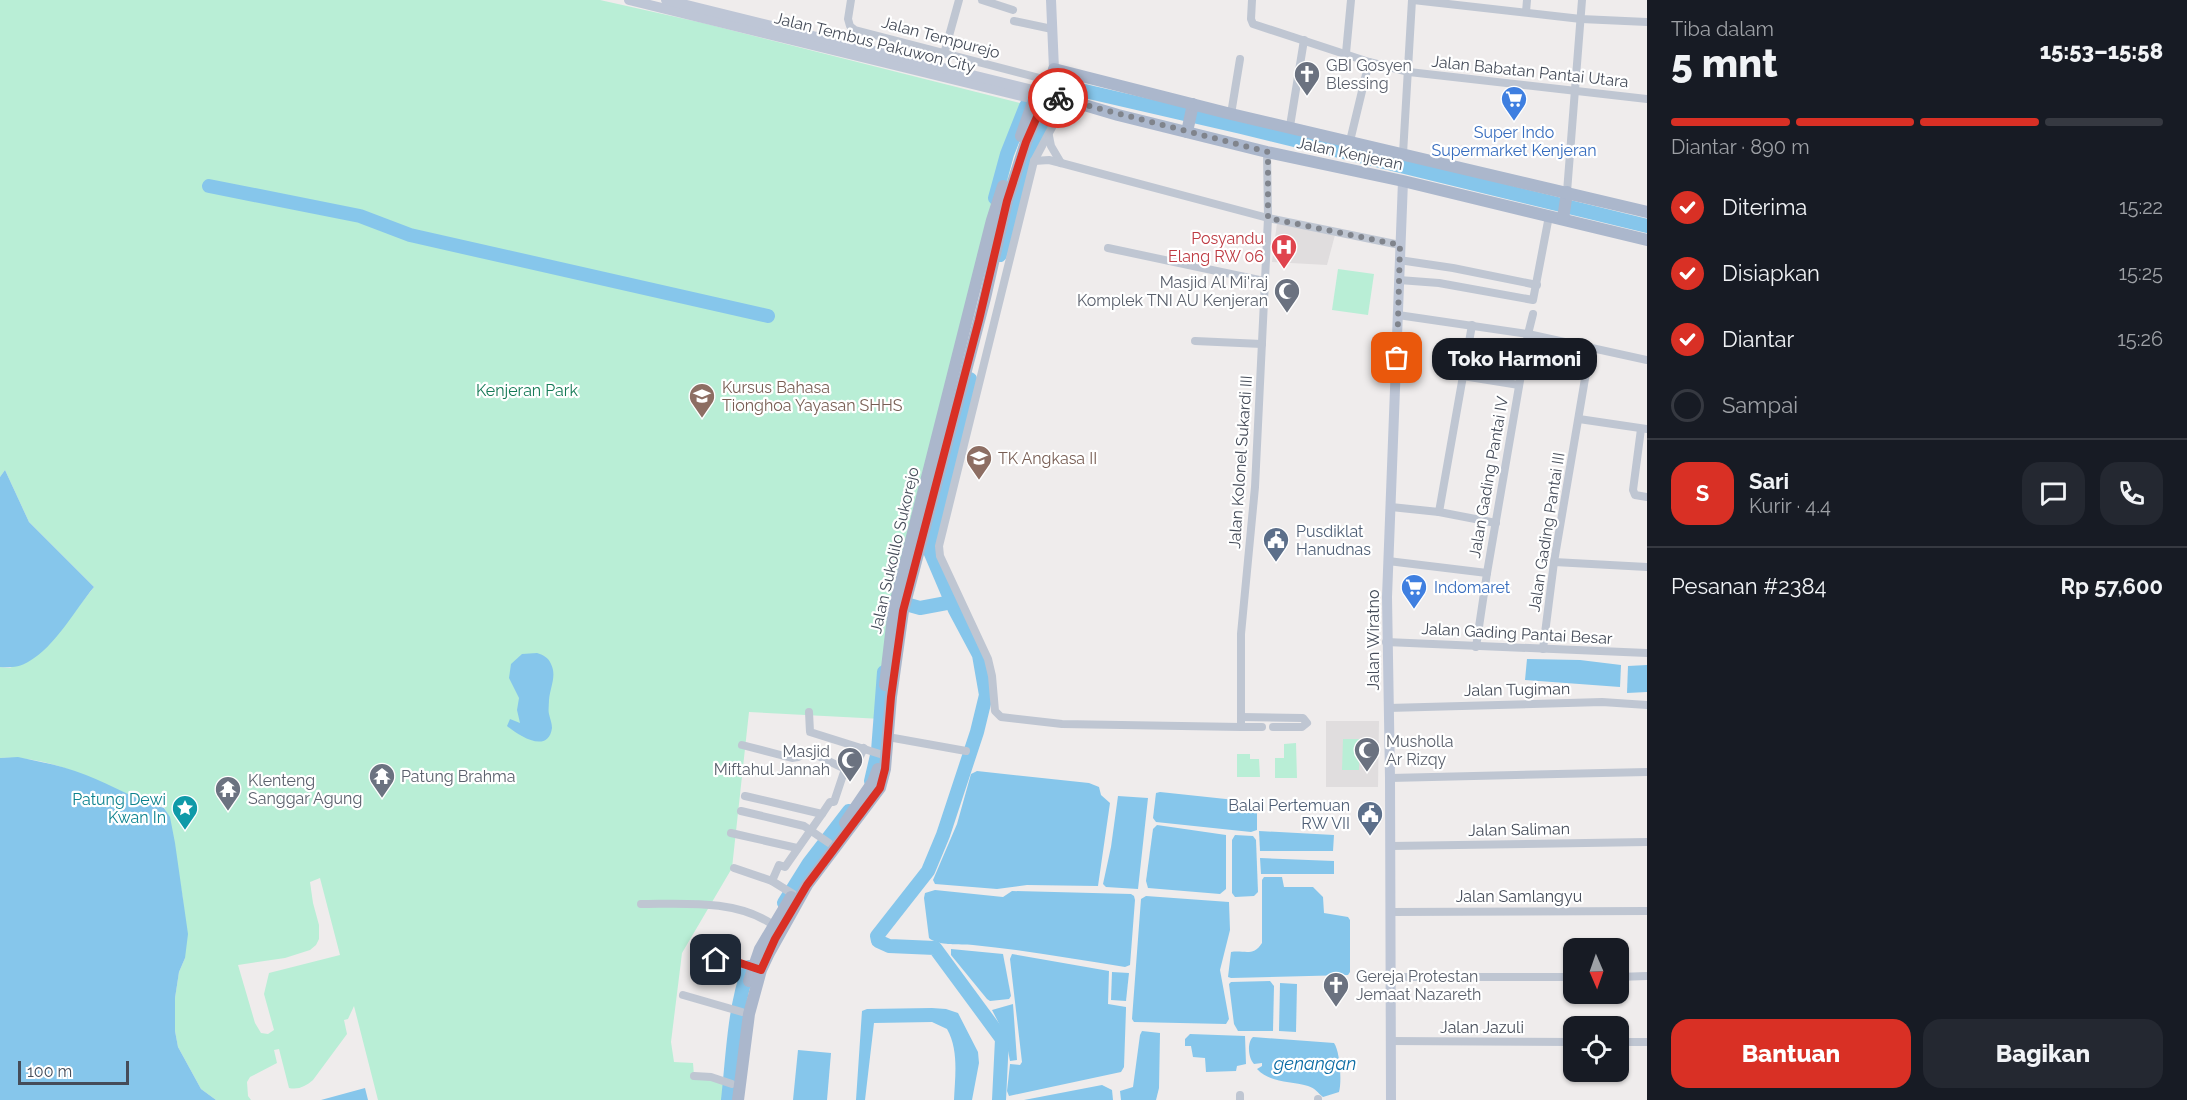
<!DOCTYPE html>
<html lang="id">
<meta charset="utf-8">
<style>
:root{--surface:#171b24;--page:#242831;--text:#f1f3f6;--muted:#9ea1a6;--line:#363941;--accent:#d93025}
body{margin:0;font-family:Raleway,sans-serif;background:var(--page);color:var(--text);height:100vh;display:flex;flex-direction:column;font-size:22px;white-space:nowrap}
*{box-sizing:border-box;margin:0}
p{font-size:20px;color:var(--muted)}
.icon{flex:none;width:33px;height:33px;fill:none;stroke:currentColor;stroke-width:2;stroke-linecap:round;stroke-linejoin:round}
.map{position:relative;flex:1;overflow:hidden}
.panel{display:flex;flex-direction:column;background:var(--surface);width:540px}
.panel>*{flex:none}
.needle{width:39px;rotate:178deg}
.buttons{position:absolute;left:1563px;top:938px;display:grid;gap:12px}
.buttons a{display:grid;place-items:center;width:66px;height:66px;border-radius:12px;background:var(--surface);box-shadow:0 2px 4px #0004;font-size:30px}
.scale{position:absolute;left:18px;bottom:15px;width:111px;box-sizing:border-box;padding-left:6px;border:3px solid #454c59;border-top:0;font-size:16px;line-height:21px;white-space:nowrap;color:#454c59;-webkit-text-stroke:4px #fff;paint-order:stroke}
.pin{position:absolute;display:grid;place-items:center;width:51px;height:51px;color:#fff;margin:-26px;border-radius:12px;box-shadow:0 3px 9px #0006}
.courier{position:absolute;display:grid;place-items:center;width:60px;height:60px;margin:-30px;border:4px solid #d93025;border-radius:50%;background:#fff;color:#222;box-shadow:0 2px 8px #0007}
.bubble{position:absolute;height:42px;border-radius:18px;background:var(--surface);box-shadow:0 2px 4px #0004;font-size:20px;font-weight:800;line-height:42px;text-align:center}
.overview em{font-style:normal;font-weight:800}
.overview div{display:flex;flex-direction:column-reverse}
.overview{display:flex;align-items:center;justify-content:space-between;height:102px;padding:0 24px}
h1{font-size:39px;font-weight:800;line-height:45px}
.bar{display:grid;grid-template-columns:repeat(4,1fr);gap:9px 6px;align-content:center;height:72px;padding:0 24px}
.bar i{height:8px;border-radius:4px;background:var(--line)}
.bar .selected{background:var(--accent)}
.bar p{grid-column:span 4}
.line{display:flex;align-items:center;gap:15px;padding:0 24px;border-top:2px solid var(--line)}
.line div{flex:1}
.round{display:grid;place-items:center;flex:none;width:63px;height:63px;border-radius:18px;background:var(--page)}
ol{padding:0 24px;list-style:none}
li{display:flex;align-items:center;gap:18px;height:66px}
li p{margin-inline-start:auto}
li .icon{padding:6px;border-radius:50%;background:var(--accent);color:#fff;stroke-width:4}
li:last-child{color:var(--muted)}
li i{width:33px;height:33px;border:3px solid var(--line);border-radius:50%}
.cta{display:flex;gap:12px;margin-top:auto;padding:12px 24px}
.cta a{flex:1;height:69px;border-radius:18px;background:var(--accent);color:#fff;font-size:24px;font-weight:800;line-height:69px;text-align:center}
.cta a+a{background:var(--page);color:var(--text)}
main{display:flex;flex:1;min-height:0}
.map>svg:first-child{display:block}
.education{fill:#e0ddde}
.green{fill:#b9eed6;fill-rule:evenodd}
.water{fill:#86c6eb}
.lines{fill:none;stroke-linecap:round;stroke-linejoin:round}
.river{stroke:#86c6eb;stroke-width:14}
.street{stroke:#bfc6d2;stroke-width:8}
.secondary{stroke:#bec6d6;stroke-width:10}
.primary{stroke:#abb7cc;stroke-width:12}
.done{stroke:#80848c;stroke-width:6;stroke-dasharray:0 10.8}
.route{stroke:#d93025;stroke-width:8}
.labels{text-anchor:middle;stroke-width:4.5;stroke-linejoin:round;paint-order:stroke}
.street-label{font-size:16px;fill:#454c59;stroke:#fff}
.worship-label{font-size:16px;fill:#5b616d;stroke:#fff;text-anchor:start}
.shop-label{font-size:16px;fill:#366cbe;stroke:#fff}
.health-label{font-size:16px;fill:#be3a42;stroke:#fff;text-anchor:end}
.education-label{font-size:16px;fill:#785e54;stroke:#fff;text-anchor:start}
.park-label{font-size:16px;fill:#167a57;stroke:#fff}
.service-label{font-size:16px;fill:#4e5e75;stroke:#fff;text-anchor:start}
.culture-label{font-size:16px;fill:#0d838f;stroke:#fff;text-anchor:end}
.water-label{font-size:18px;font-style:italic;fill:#0c6da5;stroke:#fff}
</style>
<main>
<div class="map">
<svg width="1647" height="1100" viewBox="0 0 1647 1100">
<rect width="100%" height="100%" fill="#efecec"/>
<g class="education">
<polygon points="1277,223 1335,235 1327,265 1272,262"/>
<polygon points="1326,721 1379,721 1378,787 1326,787"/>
</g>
<g class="green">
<path d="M0,0H600L703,23L1032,106L1013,158L888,650L882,719L749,712L732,868L682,953L671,1042L674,1062L693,1063L694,1076L732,1084L730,1100H378L354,1006L348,1019L344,1020L347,1034L313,1080C306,1086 299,1090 289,1088L279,1049L274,1050L277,1063L250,1077L247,1082L248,1096L251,1100H216L201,1089L178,1047L175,1031V998L179,972L185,958L183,900L169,817L164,807C108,792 60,754 0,758V667L10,668L49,644L94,587L29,522L5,470L0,477ZM320,878L340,955L269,973L264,994L274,1030L268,1034L261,1033L255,1023L238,965L285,958L310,950L316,945L319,939V925L313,903L310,882Z"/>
<polygon points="1338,269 1374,274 1368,315 1332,310"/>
<polygon points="1343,739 1360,739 1359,770 1342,770"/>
<polygon points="1296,743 1297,778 1275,778 1275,758 1284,758 1284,744"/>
<polygon points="1237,754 1250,754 1250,759 1259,759 1260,777 1237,777"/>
</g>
<g class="water">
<path d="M5,470L29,522L94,587C74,611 56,646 28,662C20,667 9,668 0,667V477Z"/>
<path d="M537,653C543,655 548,657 551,664C557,676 550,687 549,700C549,705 548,710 549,714C550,719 552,723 552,728C548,755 518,735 507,726L510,719L520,723L517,710L519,698L509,678L511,664L522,654Z"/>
<polygon points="1527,659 1580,660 1621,665 1620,687 1525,680"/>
<polygon points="1647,665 1647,692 1627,693 1628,666"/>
<path d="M18,757C41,762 64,766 86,775C112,785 136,800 164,808L170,817L175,843L188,934L185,958L179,972L175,998V1031L178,1047L201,1089L216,1100H0V758Z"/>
<polygon points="977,771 1089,783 1099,787 1101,795 1110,803 1098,886 1027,885 997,889 935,884 933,880 957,824 971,774"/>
<polygon points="1160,792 1254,802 1257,805 1257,830 1251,832 1156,822 1153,818 1156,793"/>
<polygon points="1118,796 1148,798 1138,889 1106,887 1103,884 1111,847"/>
<polygon points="1157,825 1226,835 1226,889 1220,894 1148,888 1146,881 1153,829"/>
<polygon points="1259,831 1334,835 1333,851 1260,851"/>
<polygon points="1235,835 1253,836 1256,840 1258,892 1254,896 1235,897 1232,893 1232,840"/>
<polygon points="1260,858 1334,861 1334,874 1261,874"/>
<path d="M1264,877H1282L1284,887H1313L1323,897L1324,913L1348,917L1350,920V972L1348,975L1231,978L1228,977L1231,952C1245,950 1253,957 1262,943V880Z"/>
<path d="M935,890L1003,897L1012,891L1131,894L1134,896L1135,900L1130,965L1125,967C1074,959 1024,950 973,945C960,944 938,946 929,938L924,898L925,893Z"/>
<polygon points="1146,896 1229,902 1230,930 1220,970 1229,1019 1226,1024 1134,1022 1132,1019 1141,899"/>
<polygon points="951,949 1003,954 1011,996 1009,999 990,1001 987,999 951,955"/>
<polygon points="1012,954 1109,971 1108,1004 1126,1007 1126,1009 1124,1067 1121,1072 1009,1096 1007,1091 1010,1064 1020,1065 1022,1062 1010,959"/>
<polygon points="1112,972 1129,973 1126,1001 1111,1000"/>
<polygon points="1270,981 1274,986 1273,1031 1238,1031 1234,1024 1229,984 1231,982"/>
<polygon points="1280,983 1297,984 1296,1032 1279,1031"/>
<polygon points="1013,1004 1017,1060 1010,1061 1005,1035 992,1010"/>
<path d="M932,1008L946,1009L958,1013L978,1052L979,1063L972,1100H954C955,1077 959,1050 947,1029L932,1022L874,1023L865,1100H856L862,1011L867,1009Z"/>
<polygon points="1142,1031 1160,1033 1159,1088 1156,1100 1121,1100 1120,1091 1133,1087 1140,1035"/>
<polygon points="1190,1034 1245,1036 1246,1064 1237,1066 1236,1071 1206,1072 1205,1058 1193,1057 1191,1046 1185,1046 1185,1039"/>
<path d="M1253,1037L1334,1043C1340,1051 1342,1082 1339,1092L1323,1097C1318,1093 1315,1088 1308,1086C1290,1081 1270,1083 1257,1069L1262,1066V1063L1254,1064C1248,1058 1247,1042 1253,1037Z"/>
<polygon points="798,1050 831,1053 827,1100 793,1100"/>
<polygon points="1102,1085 1112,1090 1113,1100 1024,1100"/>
<polygon points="365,1088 368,1100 321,1100"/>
</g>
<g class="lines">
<g class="river">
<polyline points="1076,89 1241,127 1647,226"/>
<polyline points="209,186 360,216 410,235 768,316"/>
<polyline points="995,198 1007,154 1026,106"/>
<polyline points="1000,255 1028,158 1056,106"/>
<polyline points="970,379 929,549 955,610 979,655 986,695 977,732 943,835 928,871 877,936 878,941 889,946 935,948 1002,1039 999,1100"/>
<polyline points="895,601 920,608 952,602"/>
<polyline points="871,781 878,751 884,672"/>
<polyline points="784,903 809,863 849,811"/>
<path d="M728,1100C733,1055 734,1010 749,967"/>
</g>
<g class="street">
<polyline points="851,0 848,19 850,26 855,30 1051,81"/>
<polyline points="982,0 1013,10"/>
<polyline points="1252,0 1251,19 1253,24 1369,62 1409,72 1647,99"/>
<polyline points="1413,0 1581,19 1647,22"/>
<polyline points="1526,12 1527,0"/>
<polyline points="1014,21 1052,29"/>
<polyline points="1346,53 1351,0"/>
<polyline points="944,54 959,0"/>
<polyline points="1066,101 1034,161 939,546 940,556 988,659 992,676 995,711 1001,717 1062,724 1241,727 1241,634 1255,487 1268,218 1267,152"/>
<polyline points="1231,114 1240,59"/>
<polyline points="1290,126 1304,40"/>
<polyline points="1049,136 1051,146 1061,163"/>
<polyline points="1350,141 1369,62"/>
<polyline points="1403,154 1412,0"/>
<polyline points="1034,161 1049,160 1061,163 1268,218 1400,245"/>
<polyline points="1567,192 1582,0"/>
<polyline points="1108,248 1264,281"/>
<polyline points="1399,260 1453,268 1537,285"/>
<polyline points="1399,280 1439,283 1533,300 1549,216"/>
<polyline points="1398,315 1528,334 1647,360"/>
<polyline points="1195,341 1262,344"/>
<polyline points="1463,376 1519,385"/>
<polyline points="1579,419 1647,429"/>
<polyline points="1641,429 1633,490 1635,495 1647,497"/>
<polyline points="1391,507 1439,512 1496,523"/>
<polyline points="1439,512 1472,325"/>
<polyline points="1388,561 1487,573"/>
<polyline points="1554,562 1647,567"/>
<polyline points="1386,642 1647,653"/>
<polyline points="1476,647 1487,573 1528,334 1533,314"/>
<polyline points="1543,649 1554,562 1590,349"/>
<polyline points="1388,708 1602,702 1647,705"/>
<polyline points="809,712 810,732 880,754"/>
<polyline points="1241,717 1303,718 1307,723 1302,727 1273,727"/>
<polyline points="1241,727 1262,727"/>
<polyline points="888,737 966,751"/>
<polyline points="742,745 792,758 798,757 806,752 810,752 845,769"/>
<polyline points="1390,778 1647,772"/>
<polyline points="745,796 822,814 830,802 834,802 845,769 853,771 864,748"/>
<polyline points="741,811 804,826 829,843"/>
<polyline points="731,833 797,848"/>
<polyline points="1391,846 1647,842"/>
<polyline points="734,868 772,881 793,894"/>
<polyline points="772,881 779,865 785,867 822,814"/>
<path d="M641,904C683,904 737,899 773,925"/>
<polyline points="1391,912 1647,911"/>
<polyline points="697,972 699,966 723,959 753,967"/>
<polyline points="1391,977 1574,977"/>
<polyline points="1618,977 1647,976"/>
<polyline points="683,995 742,1012"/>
<polyline points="1390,1041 1574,1042"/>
<polyline points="1618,1042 1647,1042"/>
<polyline points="694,1076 711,1077 732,1084"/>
<polyline points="1240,1095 1240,1100"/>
<polyline points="1318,1099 1318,1100"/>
</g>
<g class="secondary">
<polyline points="629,0 1034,99"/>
<polyline points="666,0 1037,91"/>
<polyline points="1051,0 1054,69"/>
<polyline points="1391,1100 1390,778 1387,597 1403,181"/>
</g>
<g class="primary">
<polyline points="1187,132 1193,104"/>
<polyline points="1021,136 1037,91 1118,115 1267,152 1403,181 1647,240"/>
<polyline points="1563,219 1567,192"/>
<polyline points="885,685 894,608 992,220 1003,186"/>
<polyline points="845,823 873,782 878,769"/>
<polyline points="749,981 760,949 791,897"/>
<polyline points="738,1100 749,1014 761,970 769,953 807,885 880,788 885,769 891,697 903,611 985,298 1007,201 1026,142 1047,94 1054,69 1231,114 1647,212"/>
</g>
</g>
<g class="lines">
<polyline class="done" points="1058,98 1268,152 1268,218 1400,245 1397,358"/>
<polyline class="route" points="716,960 728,959 761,970 775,939 807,885 880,788 885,769 891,697 903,611 979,320 1007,201 1026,142 1047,94 1058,98"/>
</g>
<defs>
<g id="church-pin" transform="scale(1.35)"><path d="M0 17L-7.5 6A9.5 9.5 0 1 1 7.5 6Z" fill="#6b7280" stroke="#fff"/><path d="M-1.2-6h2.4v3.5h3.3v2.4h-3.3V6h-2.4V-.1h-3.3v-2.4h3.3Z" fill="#fff"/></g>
<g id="supermarket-pin" transform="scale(1.35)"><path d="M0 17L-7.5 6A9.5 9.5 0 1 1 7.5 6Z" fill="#3f7fe0" stroke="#fff"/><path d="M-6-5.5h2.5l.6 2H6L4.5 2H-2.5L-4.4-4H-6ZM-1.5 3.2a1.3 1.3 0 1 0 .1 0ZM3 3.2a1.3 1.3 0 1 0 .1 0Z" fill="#fff"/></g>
<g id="hospital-pin" transform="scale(1.35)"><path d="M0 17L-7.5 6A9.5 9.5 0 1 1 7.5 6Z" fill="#e0444e" stroke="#fff"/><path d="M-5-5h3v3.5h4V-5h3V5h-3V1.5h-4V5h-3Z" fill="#fff"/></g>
<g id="mosque-pin" transform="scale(1.35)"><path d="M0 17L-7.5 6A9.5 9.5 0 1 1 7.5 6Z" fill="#6b7280" stroke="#fff"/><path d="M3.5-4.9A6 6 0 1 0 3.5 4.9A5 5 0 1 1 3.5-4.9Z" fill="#fff"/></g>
<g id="university-pin" transform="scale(1.35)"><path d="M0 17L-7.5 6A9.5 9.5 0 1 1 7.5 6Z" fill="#8d6e63" stroke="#fff"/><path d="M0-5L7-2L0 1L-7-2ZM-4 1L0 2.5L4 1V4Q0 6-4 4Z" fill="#fff"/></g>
<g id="school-pin" transform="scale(1.35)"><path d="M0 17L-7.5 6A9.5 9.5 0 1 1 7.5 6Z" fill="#8d6e63" stroke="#fff"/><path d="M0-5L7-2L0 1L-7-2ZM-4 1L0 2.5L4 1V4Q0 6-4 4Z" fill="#fff"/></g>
<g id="civic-pin" transform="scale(1.35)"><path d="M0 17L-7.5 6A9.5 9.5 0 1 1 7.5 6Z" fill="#5c6f8a" stroke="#fff"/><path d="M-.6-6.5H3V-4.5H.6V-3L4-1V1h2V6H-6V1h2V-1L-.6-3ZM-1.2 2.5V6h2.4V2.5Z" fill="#fff"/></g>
<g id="temple-pin" transform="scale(1.35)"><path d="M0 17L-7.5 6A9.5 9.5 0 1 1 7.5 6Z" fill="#6b7280" stroke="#fff"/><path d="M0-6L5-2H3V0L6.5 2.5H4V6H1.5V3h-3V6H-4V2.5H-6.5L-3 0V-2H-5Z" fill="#fff"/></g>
<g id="sight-pin" transform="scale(1.35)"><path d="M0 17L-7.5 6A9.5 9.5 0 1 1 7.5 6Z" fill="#0f9aa8" stroke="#fff"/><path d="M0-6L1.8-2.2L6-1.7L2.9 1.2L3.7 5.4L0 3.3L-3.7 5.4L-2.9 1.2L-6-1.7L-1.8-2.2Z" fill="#fff"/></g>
</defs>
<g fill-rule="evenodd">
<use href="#church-pin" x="1307" y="74"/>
<use href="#supermarket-pin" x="1514" y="99"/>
<use href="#hospital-pin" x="1284" y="247"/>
<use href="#mosque-pin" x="1287" y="291"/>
<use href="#university-pin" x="702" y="396"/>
<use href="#school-pin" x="979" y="458"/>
<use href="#civic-pin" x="1276" y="540"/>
<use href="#supermarket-pin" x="1414" y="587"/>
<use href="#mosque-pin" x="1367" y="750"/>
<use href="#mosque-pin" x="850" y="760"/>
<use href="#temple-pin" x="382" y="776"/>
<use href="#temple-pin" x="228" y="789"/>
<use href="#sight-pin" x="185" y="808"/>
<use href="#civic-pin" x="1370" y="814"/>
<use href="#church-pin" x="1336" y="985"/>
</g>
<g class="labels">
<g class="street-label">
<text transform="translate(941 37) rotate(15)" y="6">Jalan Tempurejo</text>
<text transform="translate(875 42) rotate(14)" y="6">Jalan Tembus Pakuwon City</text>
<text transform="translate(1530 71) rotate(6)" y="6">Jalan Babatan Pantai Utara</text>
<text transform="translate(1350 153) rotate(12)" y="6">Jalan Kenjeran</text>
<text transform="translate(1240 462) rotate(-86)" y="6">Jalan Kolonel Sukardi III</text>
<text transform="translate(1488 477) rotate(-80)" y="6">Jalan Gading Pantai IV</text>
<text transform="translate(1546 532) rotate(-81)" y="6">Jalan Gading Pantai III</text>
<text transform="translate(894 550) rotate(-77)" y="6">Jalan Sukolilo Sukorejo</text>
<text transform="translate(1517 633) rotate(3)" y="6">Jalan Gading Pantai Besar</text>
<text transform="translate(1373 640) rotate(-90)" y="6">Jalan Wiratno</text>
<text transform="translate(1517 689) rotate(-1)" y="6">Jalan Tugiman</text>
<text transform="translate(1519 829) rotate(-1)" y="6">Jalan Saliman</text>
<text x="1519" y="902">Jalan Samlangyu</text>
<text x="1482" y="1033">Jalan Jazuli</text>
</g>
<g class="worship-label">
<text x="1326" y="71">GBI Gosyen<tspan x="1326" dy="18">Blessing</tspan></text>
<text x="1268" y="288" text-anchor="end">Masjid Al Mi'raj<tspan x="1268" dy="18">Komplek TNI AU Kenjeran</tspan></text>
<text x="1386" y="747">Musholla<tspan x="1386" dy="18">Ar Rizqy</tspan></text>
<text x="830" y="757" text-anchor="end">Masjid<tspan x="830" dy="18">Miftahul Jannah</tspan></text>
<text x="401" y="782">Patung Brahma</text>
<text x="248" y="786">Klenteng<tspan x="248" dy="18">Sanggar Agung</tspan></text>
<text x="1356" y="982">Gereja Protestan<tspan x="1356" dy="18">Jemaat Nazareth</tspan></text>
</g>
<g class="shop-label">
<text x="1514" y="138">Super Indo<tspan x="1514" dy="18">Supermarket Kenjeran</tspan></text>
<text x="1434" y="593" text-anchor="start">Indomaret</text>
</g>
<g class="health-label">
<text x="1264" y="244">Posyandu<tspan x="1264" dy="18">Elang RW 06</tspan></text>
</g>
<g class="education-label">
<text x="722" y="393">Kursus Bahasa<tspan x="722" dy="18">Tionghoa Yayasan SHHS</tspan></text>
<text x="998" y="464">TK Angkasa II</text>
</g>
<g class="park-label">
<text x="527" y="396">Kenjeran Park</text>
</g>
<g class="service-label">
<text x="1296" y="537">Pusdiklat<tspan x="1296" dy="18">Hanudnas</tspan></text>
<text x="1350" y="811" text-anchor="end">Balai Pertemuan<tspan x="1350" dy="18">RW VII</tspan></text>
</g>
<g class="culture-label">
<text x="166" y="805">Patung Dewi<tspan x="166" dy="18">Kwan In</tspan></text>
</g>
<g class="water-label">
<text x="1315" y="1070">genangan</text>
</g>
</g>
</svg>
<div class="buttons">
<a><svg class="needle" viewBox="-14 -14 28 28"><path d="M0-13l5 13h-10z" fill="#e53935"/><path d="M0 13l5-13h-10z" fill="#9ea1a6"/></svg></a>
<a><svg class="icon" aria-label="locate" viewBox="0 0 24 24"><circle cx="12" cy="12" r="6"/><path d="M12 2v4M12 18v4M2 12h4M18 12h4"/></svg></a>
</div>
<div class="scale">100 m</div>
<div class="pin" style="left:1397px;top:358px;background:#ea580c"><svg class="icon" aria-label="bag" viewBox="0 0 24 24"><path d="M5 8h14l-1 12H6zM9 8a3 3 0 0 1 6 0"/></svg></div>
<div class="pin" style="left:716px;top:960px;background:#1f2937"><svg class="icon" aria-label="home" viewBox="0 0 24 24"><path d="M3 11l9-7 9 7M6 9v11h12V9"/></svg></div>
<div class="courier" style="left:1058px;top:98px"><svg class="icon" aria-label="bike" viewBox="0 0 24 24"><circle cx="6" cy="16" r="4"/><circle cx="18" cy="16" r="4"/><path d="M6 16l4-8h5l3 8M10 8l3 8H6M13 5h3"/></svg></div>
<div class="bubble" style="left:1432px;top:338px;width:165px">Toko Harmoni</div>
</div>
<section class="panel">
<div class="overview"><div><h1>5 mnt</h1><p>Tiba dalam</p></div><em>15:53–15:58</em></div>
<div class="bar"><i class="selected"></i><i class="selected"></i><i class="selected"></i><i></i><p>Diantar · 890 m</p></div>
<ol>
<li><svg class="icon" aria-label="check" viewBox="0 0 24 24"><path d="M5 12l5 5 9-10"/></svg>Diterima<p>15:22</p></li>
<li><svg class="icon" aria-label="check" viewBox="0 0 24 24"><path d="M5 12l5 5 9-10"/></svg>Disiapkan<p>15:25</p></li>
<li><svg class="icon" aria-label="check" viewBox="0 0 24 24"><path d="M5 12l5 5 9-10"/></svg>Diantar<p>15:26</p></li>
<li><i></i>Sampai</li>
</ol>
<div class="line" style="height:108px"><b class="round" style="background:var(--accent);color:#fff">S</b><div><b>Sari</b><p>Kurir · 4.4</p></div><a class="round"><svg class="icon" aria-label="chat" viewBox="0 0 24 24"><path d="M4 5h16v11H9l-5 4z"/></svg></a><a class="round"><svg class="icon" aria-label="phone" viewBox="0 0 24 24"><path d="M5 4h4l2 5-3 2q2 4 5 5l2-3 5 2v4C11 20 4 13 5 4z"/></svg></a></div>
<div class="line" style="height:78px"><div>Pesanan #2384</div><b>Rp 57,600</b></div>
<div class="cta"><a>Bantuan</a><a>Bagikan</a></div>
</section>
</main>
